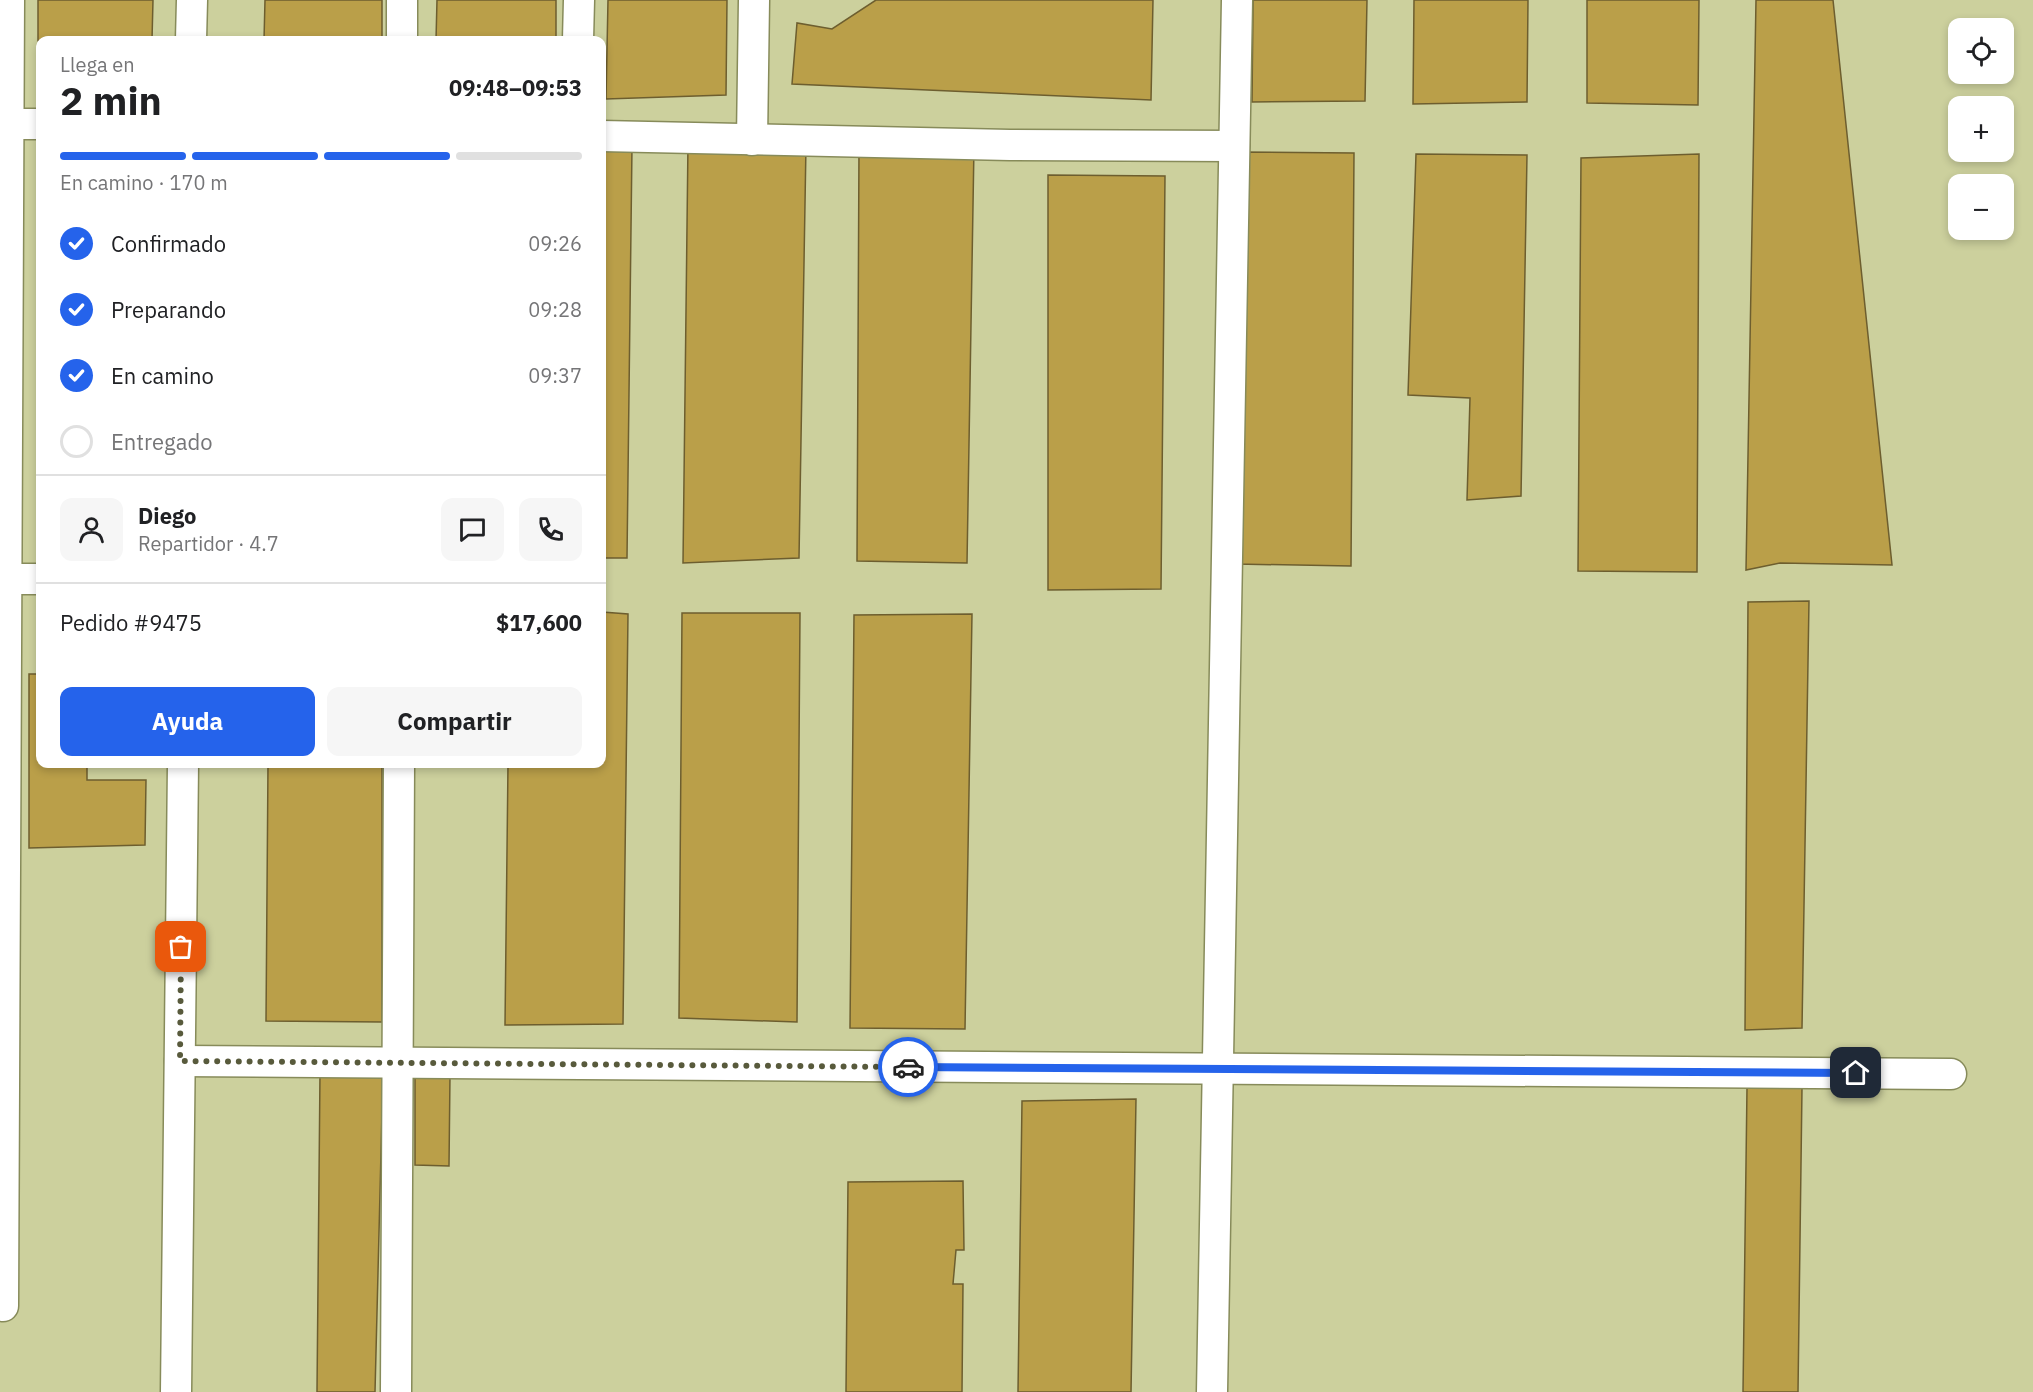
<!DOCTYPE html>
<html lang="es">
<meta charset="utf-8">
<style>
:root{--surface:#fff;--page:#f6f6f6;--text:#202124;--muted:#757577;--line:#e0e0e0;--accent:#2563eb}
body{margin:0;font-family:"IBM Plex Sans",sans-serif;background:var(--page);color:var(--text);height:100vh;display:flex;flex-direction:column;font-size:22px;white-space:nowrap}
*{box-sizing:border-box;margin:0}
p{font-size:20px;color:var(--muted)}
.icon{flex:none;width:33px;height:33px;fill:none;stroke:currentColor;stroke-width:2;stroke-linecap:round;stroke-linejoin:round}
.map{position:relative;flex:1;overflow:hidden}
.side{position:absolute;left:36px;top:36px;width:570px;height:732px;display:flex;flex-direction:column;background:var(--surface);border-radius:12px;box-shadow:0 3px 9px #0003}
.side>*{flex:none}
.controls{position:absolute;left:1948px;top:18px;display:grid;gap:12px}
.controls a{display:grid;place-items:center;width:66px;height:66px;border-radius:12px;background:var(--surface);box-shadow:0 3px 9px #0003;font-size:30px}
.pin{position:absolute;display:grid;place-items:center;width:51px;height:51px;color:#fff;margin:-26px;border-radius:12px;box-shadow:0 3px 9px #0006}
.courier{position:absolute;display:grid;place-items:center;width:60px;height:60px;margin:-30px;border:4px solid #2563eb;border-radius:50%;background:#fff;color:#222;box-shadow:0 2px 8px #0007}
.head em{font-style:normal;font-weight:800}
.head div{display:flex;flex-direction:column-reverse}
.head{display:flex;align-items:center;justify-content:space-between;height:102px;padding:0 24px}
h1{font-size:39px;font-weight:800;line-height:45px}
.bar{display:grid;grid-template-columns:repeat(4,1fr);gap:9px 6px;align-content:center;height:72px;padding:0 24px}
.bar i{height:8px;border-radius:4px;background:var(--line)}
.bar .on{background:var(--accent)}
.bar p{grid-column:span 4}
.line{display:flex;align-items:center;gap:15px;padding:0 24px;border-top:2px solid var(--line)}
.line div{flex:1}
.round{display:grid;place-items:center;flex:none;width:63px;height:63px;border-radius:12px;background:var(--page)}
ol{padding:0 24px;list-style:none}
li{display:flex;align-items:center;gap:18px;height:66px}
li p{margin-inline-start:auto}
li .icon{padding:6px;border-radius:50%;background:var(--accent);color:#fff;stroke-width:4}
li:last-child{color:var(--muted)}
li i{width:33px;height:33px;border:3px solid var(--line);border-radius:50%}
.button{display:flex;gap:12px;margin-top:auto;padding:12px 24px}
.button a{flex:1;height:69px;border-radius:12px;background:var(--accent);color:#fff;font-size:24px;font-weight:800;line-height:69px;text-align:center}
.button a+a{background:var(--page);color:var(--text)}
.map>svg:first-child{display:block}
.building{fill:#ba9f49;stroke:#6d5e2f;stroke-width:1.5}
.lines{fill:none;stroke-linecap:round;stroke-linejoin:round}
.street-casing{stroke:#878b5a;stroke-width:33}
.street{stroke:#fff;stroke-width:30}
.done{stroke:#585a3c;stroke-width:6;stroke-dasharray:0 10.8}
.route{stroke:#2563eb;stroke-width:8}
</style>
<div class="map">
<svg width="2033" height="1392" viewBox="0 0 2033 1392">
<rect width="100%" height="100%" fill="#ccd09d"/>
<g class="building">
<polygon points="38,0 153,0 152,40 38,41"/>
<polygon points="265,0 382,0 382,40 264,40"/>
<polygon points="437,0 556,0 556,40 436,40"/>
<polygon points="608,0 727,0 726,95 606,99"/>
<polygon points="876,0 1153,0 1151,100 792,84 797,23 832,29"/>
<polygon points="1253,0 1367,0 1365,101 1252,102"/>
<polygon points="1414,0 1528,0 1527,102 1413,104"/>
<polygon points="1587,0 1699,0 1698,105 1587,103"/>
<polygon points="1756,0 1833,0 1892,565 1780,563 1746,570"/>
<polygon points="688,143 806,145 799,558 683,563"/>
<polygon points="602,145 632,146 627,558 602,558"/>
<polygon points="974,146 967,563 857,561 859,147"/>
<polygon points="1240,152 1354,153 1351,566 1236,564"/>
<polygon points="1416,154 1527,155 1521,496 1467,500 1470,398 1408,395"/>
<polygon points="1699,154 1697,572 1578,571 1581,158"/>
<polygon points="1048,175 1165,176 1161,589 1048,590"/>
<polygon points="1809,601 1802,1028 1745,1030 1748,602"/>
<polygon points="602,612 628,614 623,1024 505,1025 508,764 602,764"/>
<polygon points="682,613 800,613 797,1022 679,1018"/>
<polygon points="972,614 965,1029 850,1028 854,615"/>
<polygon points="29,674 40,674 40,764 87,764 87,780 146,780 145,845 29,848"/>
<polygon points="268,764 382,764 382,1022 266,1021"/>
<polygon points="320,1073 383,1073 375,1392 317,1392"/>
<polygon points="450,1075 449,1166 415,1165 415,1077"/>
<polygon points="1747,1088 1802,1088 1798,1392 1743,1392"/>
<polygon points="1136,1099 1131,1392 1018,1392 1022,1101"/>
<polygon points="963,1181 964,1250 956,1250 953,1284 963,1284 962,1392 846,1392 848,1182"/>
</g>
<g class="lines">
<g class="street-casing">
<g id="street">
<polyline points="191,40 192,0"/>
<polyline points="402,40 402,0"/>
<polyline points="578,40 579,0"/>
<polyline points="0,124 40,124"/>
<polyline points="602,136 1010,145 1234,146"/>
<polyline points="752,140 754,0"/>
<polyline points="0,579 40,579"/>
<polyline points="180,1061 1951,1074"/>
<polyline points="3,1306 9,0"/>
<polyline points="176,1392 183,764"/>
<polyline points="396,1392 399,764"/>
<polyline points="1212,1392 1237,0"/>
</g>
</g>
<use href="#street" class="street"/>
</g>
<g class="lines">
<polyline class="done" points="181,947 180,1061 908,1067"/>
<polyline class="route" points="908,1067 1856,1073"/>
</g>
</svg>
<div class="controls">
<a><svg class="icon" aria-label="locate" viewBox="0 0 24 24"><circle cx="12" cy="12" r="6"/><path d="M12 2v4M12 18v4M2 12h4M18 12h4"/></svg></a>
<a>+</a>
<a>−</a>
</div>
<div class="pin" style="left:181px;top:947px;background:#ea580c"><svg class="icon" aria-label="bag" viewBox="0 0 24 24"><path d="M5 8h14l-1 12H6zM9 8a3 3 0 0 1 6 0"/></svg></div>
<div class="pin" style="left:1856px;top:1073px;background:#1f2937"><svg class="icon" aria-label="home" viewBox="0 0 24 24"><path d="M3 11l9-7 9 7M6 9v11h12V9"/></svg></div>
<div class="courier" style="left:908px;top:1067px"><svg class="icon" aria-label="car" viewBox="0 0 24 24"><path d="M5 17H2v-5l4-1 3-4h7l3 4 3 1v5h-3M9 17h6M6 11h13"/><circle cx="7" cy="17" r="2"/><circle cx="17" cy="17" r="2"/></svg></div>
<section class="side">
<div class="head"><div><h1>2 min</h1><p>Llega en</p></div><em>09:48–09:53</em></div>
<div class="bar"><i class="on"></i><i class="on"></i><i class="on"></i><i></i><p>En camino · 170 m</p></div>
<ol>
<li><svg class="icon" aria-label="check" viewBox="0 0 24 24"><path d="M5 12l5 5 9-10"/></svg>Confirmado<p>09:26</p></li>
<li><svg class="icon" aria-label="check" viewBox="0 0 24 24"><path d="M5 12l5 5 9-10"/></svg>Preparando<p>09:28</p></li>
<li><svg class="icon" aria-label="check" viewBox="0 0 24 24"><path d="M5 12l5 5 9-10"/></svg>En camino<p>09:37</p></li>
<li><i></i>Entregado</li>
</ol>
<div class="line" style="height:108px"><a class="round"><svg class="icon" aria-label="person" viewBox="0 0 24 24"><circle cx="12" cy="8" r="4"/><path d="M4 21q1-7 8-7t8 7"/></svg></a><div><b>Diego</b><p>Repartidor · 4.7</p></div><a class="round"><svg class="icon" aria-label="chat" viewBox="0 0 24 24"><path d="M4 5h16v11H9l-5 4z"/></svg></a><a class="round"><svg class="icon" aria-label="phone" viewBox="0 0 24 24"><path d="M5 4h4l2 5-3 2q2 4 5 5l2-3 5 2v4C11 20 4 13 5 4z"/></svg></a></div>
<div class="line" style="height:78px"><div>Pedido #9475</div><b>$17,600</b></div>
<div class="button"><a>Ayuda</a><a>Compartir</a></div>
</section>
</div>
